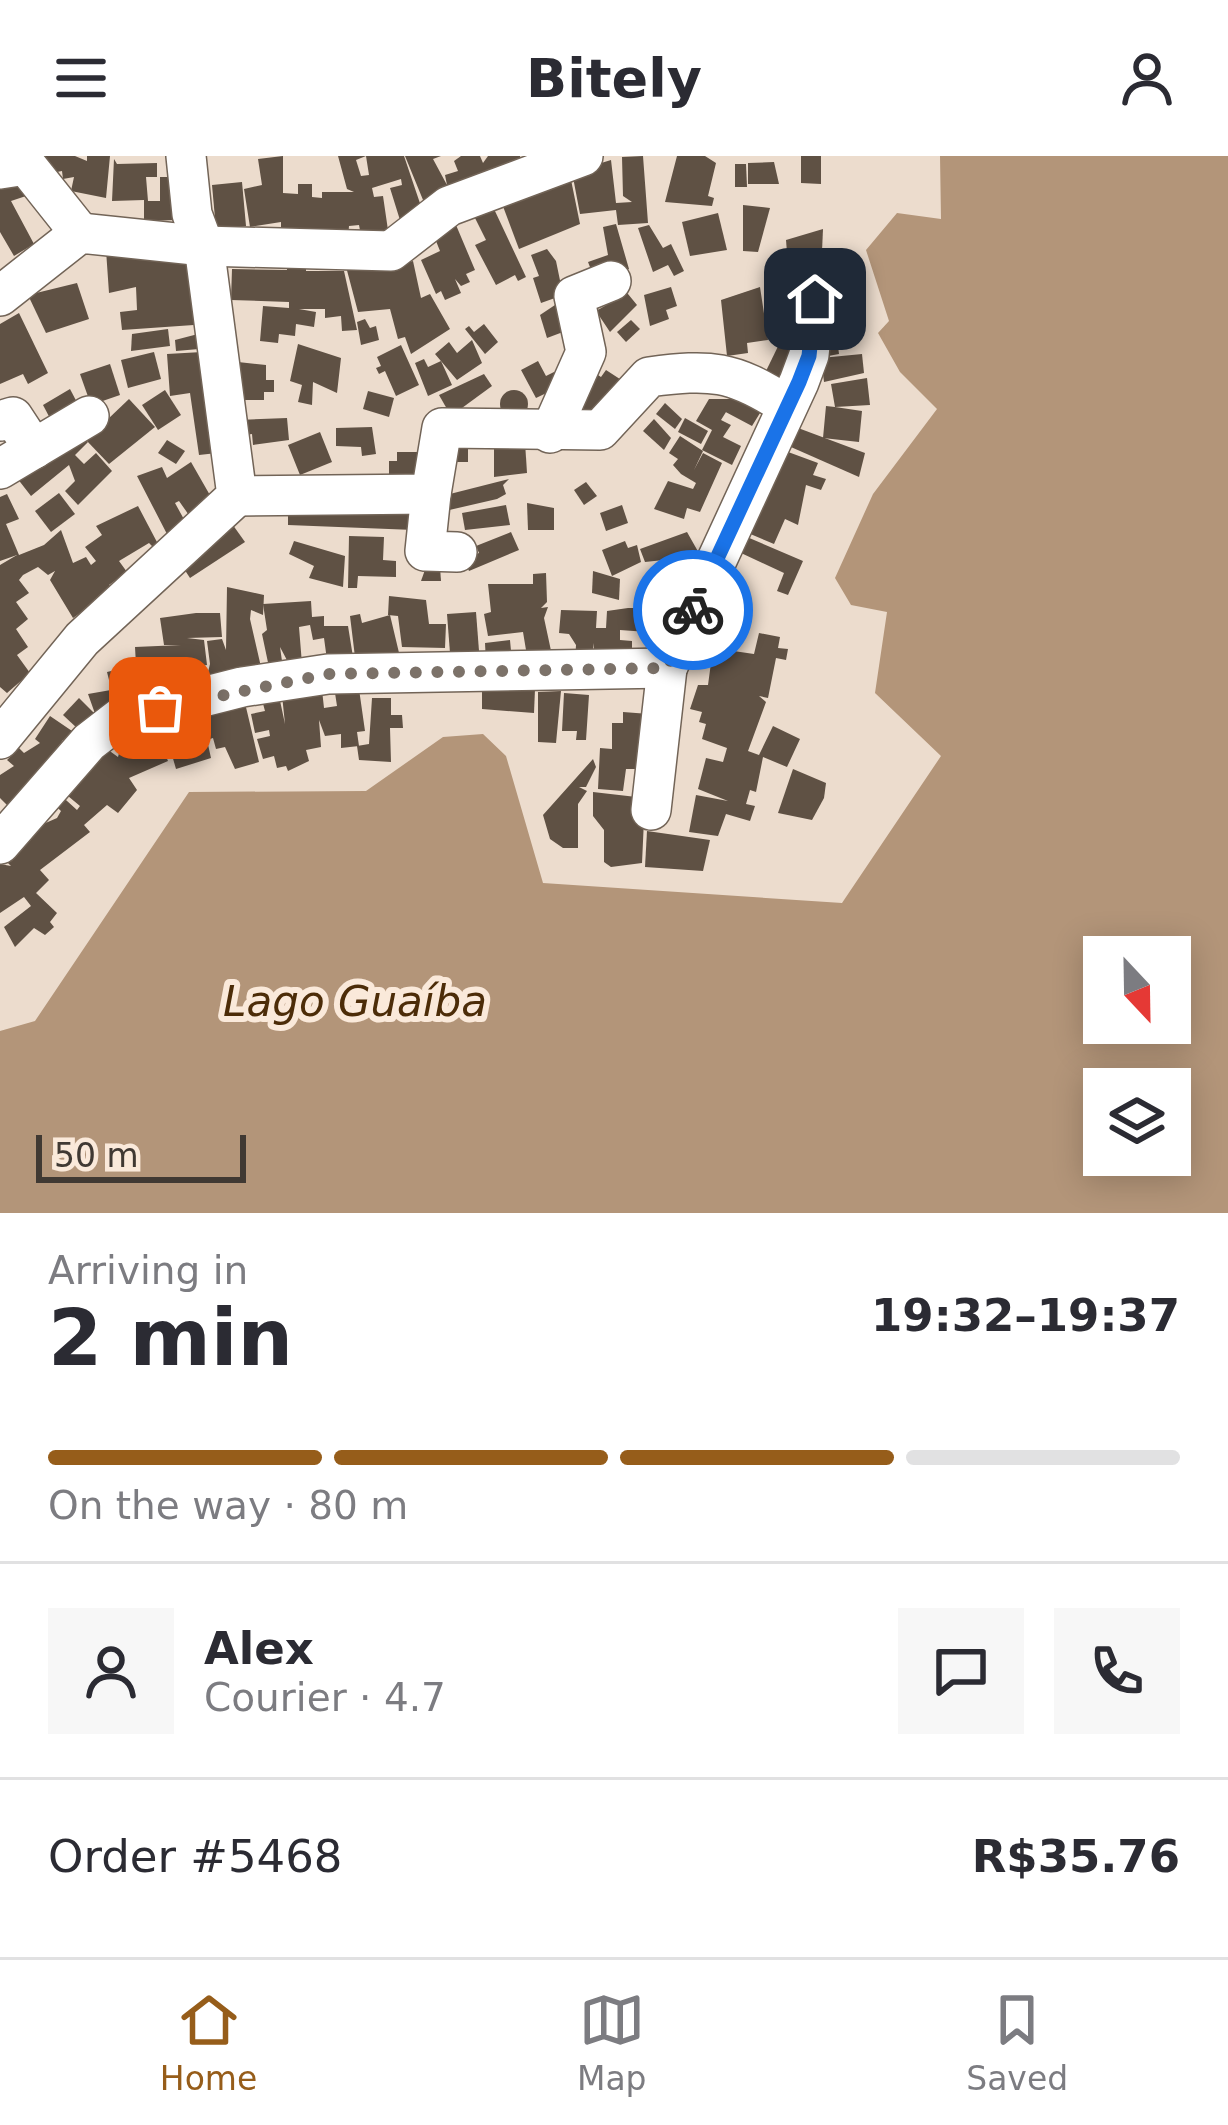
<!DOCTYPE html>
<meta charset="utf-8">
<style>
:root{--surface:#fff;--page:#f7f7f7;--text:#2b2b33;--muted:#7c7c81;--line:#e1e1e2;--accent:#965d1a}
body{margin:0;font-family:"DejaVu Sans",sans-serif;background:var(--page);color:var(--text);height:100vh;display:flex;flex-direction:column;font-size:45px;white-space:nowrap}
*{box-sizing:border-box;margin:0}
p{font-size:39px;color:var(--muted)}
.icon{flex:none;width:66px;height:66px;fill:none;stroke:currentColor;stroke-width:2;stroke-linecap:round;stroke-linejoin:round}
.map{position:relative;height:1057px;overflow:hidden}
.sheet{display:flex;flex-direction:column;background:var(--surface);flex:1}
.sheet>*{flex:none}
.needle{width:78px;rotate:158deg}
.tools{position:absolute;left:1083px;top:780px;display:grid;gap:24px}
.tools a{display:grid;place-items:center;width:108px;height:108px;border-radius:0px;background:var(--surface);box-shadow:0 6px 30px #0003;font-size:60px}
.scale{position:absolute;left:36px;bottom:30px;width:210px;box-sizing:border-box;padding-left:12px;border:6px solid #403933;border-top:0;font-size:33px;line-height:42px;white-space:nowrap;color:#403933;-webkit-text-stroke:9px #fae9da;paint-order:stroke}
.pin{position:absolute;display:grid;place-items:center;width:102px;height:102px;color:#fff;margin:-51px;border-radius:24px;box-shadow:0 6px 18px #0006}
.courier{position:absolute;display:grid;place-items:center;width:120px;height:120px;margin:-60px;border:9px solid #1a73e8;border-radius:50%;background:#fff;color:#222;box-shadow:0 3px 15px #0007}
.overview em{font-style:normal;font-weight:700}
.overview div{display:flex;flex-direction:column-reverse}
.overview{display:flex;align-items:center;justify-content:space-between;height:204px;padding:0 48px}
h1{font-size:78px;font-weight:700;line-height:90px}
.bar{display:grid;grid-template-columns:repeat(4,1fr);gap:18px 12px;align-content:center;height:144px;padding:0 48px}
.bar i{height:15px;border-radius:9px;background:var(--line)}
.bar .on{background:var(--accent)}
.bar p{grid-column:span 4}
.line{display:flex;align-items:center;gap:30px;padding:0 48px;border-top:3px solid var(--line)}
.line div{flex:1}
.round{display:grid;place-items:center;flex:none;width:126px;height:126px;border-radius:0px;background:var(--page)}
header{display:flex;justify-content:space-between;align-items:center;height:156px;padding:0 48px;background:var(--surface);font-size:54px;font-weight:700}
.menu{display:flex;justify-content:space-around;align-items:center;height:168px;border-top:3px solid var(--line);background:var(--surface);font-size:33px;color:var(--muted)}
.menu a{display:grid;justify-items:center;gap:6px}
.menu .on{color:var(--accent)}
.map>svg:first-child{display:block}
.water{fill:#b39579;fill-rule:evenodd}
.building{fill:#5f5144}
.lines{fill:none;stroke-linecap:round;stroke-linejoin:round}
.minor-casing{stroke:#726457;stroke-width:42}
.minor{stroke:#fff;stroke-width:39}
.done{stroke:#7c7269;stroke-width:12;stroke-dasharray:0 21.6}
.route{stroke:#1a73e8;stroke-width:15}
.labels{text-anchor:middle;stroke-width:12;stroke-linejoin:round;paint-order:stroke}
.water-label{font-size:42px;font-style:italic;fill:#4c2c08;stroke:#fae9da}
</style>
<header><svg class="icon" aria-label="menu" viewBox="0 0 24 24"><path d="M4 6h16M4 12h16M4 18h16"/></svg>Bitely<svg class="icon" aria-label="person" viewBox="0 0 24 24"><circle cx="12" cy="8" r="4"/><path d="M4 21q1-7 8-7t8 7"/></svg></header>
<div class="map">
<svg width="1228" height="1057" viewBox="0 0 1228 1057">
<rect width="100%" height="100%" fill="#ecdccd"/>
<path class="water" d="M940,0H1228V1057H0V875L35,865L189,636L366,635L443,581L483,578L506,600L543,727L842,747L941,600L875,537L887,456L851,449L835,422L873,338L937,253L900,216L878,177L889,165L866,94L897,57L941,63ZM1104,801H1170V867H1104ZM1104,933H1170V999H1104Z"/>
<g class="building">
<polygon points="35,0 75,0 87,5 87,0 110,0 106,42 71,35 74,21 63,23 62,15 47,18"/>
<polygon points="283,0 283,37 298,38 298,28 312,28 312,41 322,42 322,36 354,36 347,33 338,0 366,0 356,4 361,20 369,19 366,0 404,0 427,68 404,77 390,32 402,29 401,23 372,32 374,41 383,40 389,81 362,85 359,69 349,70 348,82 281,75 281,66 250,71 244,33 262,29 258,3"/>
<polygon points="405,0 441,0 433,3 447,29 445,19 458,15 454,5 461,0 480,0 483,7 488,0 520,0 522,10 430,61"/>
<polygon points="643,0 648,67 618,69 616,54 580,58 572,16 611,4 616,47 632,46 623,40 622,1"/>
<polygon points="677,0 705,0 716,7 708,40 714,42 712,50 665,46"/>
<polygon points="801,0 821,0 821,28 801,27"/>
<polygon points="114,3 117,8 157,7 157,21 146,21 148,45 160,45 160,21 178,21 177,64 144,65 144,44 112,45"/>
<polygon points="774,6 779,28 748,28 748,7"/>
<polygon points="735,8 746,8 747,31 735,31"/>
<polygon points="569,14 580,68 519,93 498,37"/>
<polygon points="0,15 29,39 11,45 34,88 14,100 0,76"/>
<polygon points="242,26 246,70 216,73 212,29"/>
<polygon points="743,49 770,52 758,96 743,95"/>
<polygon points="494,53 526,121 518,125 515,119 496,129 475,89 486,84 475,62"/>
<polygon points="718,57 727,94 690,100 682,66"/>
<polygon points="616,68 629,113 595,124 588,106 608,99 603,71"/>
<polygon points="456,69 475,114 466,118 470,126 461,130 455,123 461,137 445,144 441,135 436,138 421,104 440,95 436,85"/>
<polygon points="649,69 663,92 671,88 684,115 674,120 668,109 653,116 638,72"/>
<polygon points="823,73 821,118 789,122 786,84"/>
<polygon points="547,93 556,105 563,139 556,147 555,142 541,147 533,122 539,120 531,99"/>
<polygon points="106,94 191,99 208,168 122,174 120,156 137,154 136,131 109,137"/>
<polygon points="287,99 306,100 306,115 344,115 357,174 342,175 341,160 325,162 325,153 299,153 316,156 314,171 296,168 295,180 279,178 278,187 260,185 263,150 289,152 289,146 231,144 232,113 287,114"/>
<polygon points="344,103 381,113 413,105 421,142 430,138 450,173 411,198 405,181 398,183 390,153 358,156"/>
<polygon points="77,127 89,163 46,177 28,139"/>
<polygon points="619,127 637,149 610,176 596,155 610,147 602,139"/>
<polygon points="671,131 677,150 666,154 669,163 650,170 644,139"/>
<polygon points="760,131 768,184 747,187 748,197 727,200 721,144"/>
<polygon points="806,132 806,173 781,176 777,135"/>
<polygon points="822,134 840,137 842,168 817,163"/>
<polygon points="555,149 563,176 547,182 540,159"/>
<polygon points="19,157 48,217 28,228 23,218 0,228 0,168"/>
<polygon points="365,163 370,172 376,170 379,184 361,189 357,166"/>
<polygon points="631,164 640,173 626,186 617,176"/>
<polygon points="484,168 498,186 485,198 465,173 469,170 474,176"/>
<polygon points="823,169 845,175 847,189 838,190 839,198 812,203"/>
<polygon points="168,173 170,190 131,195 132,178"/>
<polygon points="785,176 807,186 787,241 766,215"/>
<polygon points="198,178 199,193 176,195 175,184"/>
<polygon points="472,184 482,207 457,224 435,198 449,186 457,197"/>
<polygon points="298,188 341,202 337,237 313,226 312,249 298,246 302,229 290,225"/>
<polygon points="401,189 419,229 396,240 385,215 379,218 376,212 381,210 377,201"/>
<polygon points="154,196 161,223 128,232 121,204"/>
<polygon points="202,196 217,297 199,299 190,237 170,240 167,198"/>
<polygon points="862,198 864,217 824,226 821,202"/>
<polygon points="424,203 428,211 441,205 452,229 428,240 415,207"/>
<polygon points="538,205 546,220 554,216 561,230 536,242 521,214"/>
<polygon points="238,206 266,209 266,224 274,224 274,236 264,236 264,244 237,244"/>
<polygon points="110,208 120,239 91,249 80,218"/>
<polygon points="587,212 601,221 606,214 626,227 604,266 575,247"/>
<polygon points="484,218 492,230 451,260 439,239"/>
<polygon points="867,222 870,249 835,251 862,255 859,286 823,282 826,250 835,251 831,228"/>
<polygon points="740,227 768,244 752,270 720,253 726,256 721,264 731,269 723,281 741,290 732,309 702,294 712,274 696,265 709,243 729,243"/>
<polygon points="70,233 81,254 53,268 43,249"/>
<circle cx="514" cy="248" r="14"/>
<polygon points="165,234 181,259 158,274 142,249"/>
<polygon points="368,235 394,242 389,261 363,253"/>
<polygon points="129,243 155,271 109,308 86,284"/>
<polygon points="665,247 682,263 675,273 656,258"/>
<polygon points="287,262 289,284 253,289 252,278 240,280 238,264"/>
<polygon points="685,262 708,275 701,288 678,276"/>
<polygon points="654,263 671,282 664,294 643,275"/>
<polygon points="782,266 865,297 859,321 775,284"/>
<polygon points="372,271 376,298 362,300 361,291 336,290 336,272"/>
<polygon points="320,276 332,306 300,319 288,289"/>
<polygon points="468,277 468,306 448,306"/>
<polygon points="81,279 88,286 75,299 84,308 96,297 112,315 78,349 65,335 75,325 69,309 31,340 17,322"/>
<polygon points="680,280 703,295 694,314 703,297 722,307 700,356 687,352 684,363 654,353 668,325 693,333 696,327 681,318 673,309 678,303 669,297"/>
<polygon points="167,284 185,295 176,308 158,297"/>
<polygon points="525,286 527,317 494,321 494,293"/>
<polygon points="780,293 818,307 813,319 826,323 821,334 806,329 798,369 785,363 774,388 748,377"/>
<polygon points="397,296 428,296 426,331 378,328 378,318 389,319 389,305 397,305"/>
<polygon points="191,306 211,341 191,362 179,345 175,347 186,367 168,380 137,320 162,311 167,322"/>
<polygon points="509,323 503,329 506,338 497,343 445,355 442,340"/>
<polygon points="586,326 597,340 584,349 574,334"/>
<polygon points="59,337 75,358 51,376 35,355"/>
<polygon points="7,338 19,363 6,368 19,399 44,389 61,374 73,407 86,401 91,409 96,405 85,391 102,379 96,370 138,350 158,388 154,392 149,387 119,405 127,416 109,429 113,434 73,462 50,424 55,415 48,419 38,411 23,419 19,424 29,437 16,446 28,463 16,473 28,491 17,499 30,517 7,537 0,531 0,409 17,399 0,405 0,341"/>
<polygon points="527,347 554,352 554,374 528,374"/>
<polygon points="506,349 510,369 465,374 462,357"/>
<polygon points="622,349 628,367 606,375 600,357"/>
<polygon points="415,352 414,374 288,369 288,358"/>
<polygon points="230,365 245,386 190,422 175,399"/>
<polygon points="511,376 519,394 469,415 464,404 479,397 476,390"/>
<polygon points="687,376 700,399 675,408 673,403 645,406 640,393"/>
<polygon points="349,380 384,381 383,404 396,405 396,421 358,420 357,432 348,432"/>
<polygon points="747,381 803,405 788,439 777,435 784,417 741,397"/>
<polygon points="294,385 345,400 343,431 309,422 314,410 289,398"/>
<polygon points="625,385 628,392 637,389 641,406 612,420 602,394"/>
<polygon points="667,409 690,427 679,456 645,437"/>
<polygon points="426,411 440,411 441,425 421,425"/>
<polygon points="593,415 620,423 619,444 592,437"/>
<polygon points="729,416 749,434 721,465 701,447"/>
<polygon points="546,417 547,446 541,452 548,451 544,462 553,504 520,495 526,494 523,476 488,480 484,458 491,456 488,428 533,428 533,418"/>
<polygon points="227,431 264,439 263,459 251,454 250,463 261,511 193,538 189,521 208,516 210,508 207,485 222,483 226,494"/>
<polygon points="389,440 426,444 429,468 446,468 445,492 402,491 398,460 388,459"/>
<polygon points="311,445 312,461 324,460 324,470 348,470 353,501 327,504 324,482 313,484 310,469 299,471 302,508 289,508 280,491 283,512 270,516 262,478 267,474 263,448"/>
<polygon points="628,452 661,452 678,463 673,475 661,468 661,477 620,474 620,484 632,485 632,495 596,509 593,487 593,509 575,506 576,489 569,478 559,477 561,454 597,455 596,472 606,472 607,455"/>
<polygon points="476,456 479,495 450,497 447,458"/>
<polygon points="196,457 220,457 222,481 187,482 204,484 207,509 155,518 144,526 141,509 137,509 150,548 98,566 88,538 128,531 127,526 111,532 107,516 136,509 135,491 181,489 164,489 160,462"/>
<polygon points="360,458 362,467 390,459 400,501 355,501 350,460"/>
<polygon points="759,477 780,481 778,492 788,493 786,504 776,502 768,542 759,540 766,546 748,595 759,599 773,570 800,583 787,611 763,601 756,636 750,634 746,648 755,650 750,665 726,658 718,680 689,676 696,639 728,645 698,633 706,602 723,606 727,592 702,583 706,568 699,566 702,556 690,553 698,529 708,529 713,492 754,498"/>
<polygon points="510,484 512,506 486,508 485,487"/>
<polygon points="482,531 535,533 534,557 482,553"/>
<polygon points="359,533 365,575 357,576 359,590 341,592 341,578 325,580 319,564 321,591 306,594 309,605 288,615 286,610 277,612 274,600 263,603 257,583 270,580 269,574 255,577 251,558 265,555 262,544 279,540 285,568 282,539 322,534 324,552 337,550 335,537"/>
<polygon points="561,535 556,587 538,586 538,536"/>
<polygon points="564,537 589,539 586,584 576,584 577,575 562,575"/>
<polygon points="79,542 95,558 79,574 63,559"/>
<polygon points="372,542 391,542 391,559 402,559 403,572 390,572 391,606 359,604 357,590 369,588"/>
<polygon points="245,547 259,606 235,613 225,591 216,593 213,582 207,584 211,602 176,613 164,571 193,568 192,564"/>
<polygon points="623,556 649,558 638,613 626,613 623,635 598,633 600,592 612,593 612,567 623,567"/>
<polygon points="50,560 75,577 68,587 63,584 55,595 60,599 10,652 0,642 0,619 14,610 7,604 19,592 24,597 40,587 35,583"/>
<polygon points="155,575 168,605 129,622 137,634 118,657 107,649 84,669 90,676 40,714 49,724 36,737 57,757 50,766 54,771 45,779 34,772 15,791 4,771 31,750 24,741 0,757 0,708 11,710 5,704 41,669 57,662 61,655 49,644 56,635 77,654 80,650 62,635 100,588 118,601 122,586"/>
<polygon points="593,603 596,611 586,631 579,631 587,635 578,648 578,692 563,692 550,683 543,659"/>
<polygon points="793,613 826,627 824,642 812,664 778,657"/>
<polygon points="593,636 645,642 642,707 611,711 604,706 604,674 593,660"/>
<polygon points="647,675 710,684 703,715 645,711"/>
</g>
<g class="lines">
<g class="minor-casing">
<g id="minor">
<polyline points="0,13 26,9 80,77"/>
<polyline points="0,140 80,77 204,90 391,95 449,50 583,0"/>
<polyline points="0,265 13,261 34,293"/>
<polyline points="550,277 586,196 574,140 611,125"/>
<polyline points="0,313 89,260"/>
<polyline points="431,338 425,395 457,396"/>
<path d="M237,340L431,338L442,272L600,274L649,221C711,213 732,214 786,249"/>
<polyline points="0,583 82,483 237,340 204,90 192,58 186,0"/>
<polyline points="651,654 667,512"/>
<polyline points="0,688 89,586 120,562 242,531 328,518 667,512 799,226 809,199 815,143"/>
</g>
</g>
<use href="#minor" class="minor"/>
</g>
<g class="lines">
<polyline class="done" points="160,552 328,518 667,512 693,454"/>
<polyline class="route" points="693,454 799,226 809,200 815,143"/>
</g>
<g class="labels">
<g class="water-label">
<text x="355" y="860">Lago Guaíba</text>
</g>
</g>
</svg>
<div class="tools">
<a><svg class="needle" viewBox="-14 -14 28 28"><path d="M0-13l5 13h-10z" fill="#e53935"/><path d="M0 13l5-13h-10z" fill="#7c7c81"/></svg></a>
<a><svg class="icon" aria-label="layers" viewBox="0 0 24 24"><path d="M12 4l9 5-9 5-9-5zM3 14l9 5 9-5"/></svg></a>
</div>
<div class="scale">50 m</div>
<div class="pin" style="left:160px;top:552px;background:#ea580c"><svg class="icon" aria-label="bag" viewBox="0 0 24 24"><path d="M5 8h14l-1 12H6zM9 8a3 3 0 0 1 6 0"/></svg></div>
<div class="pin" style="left:815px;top:143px;background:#1f2937"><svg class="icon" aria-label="home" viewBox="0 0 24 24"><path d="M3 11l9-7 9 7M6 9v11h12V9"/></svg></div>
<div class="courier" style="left:693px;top:454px"><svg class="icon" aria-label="bike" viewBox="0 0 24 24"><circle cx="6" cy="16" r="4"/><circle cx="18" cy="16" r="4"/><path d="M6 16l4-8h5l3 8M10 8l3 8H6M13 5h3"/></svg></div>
</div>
<section class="sheet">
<div class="overview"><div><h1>2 min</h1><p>Arriving in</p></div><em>19:32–19:37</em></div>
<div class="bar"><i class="on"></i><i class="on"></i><i class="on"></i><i></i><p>On the way · 80 m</p></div>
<div class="line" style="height:216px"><a class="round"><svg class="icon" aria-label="person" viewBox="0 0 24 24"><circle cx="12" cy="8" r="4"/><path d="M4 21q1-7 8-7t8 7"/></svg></a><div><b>Alex</b><p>Courier · 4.7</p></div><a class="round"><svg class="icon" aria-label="chat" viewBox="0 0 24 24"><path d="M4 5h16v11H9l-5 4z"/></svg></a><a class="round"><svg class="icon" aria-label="phone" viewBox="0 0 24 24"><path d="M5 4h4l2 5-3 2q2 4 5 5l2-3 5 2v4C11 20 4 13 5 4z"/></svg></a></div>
<div class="line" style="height:156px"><div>Order #5468</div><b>R$35.76</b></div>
</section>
<nav class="menu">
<a class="on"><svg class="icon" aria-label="home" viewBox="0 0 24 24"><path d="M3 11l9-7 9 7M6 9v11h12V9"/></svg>Home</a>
<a><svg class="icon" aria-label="map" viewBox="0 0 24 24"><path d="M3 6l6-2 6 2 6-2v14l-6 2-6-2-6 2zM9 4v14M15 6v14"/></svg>Map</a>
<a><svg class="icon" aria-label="saved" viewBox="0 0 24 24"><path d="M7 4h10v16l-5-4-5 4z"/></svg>Saved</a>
</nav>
